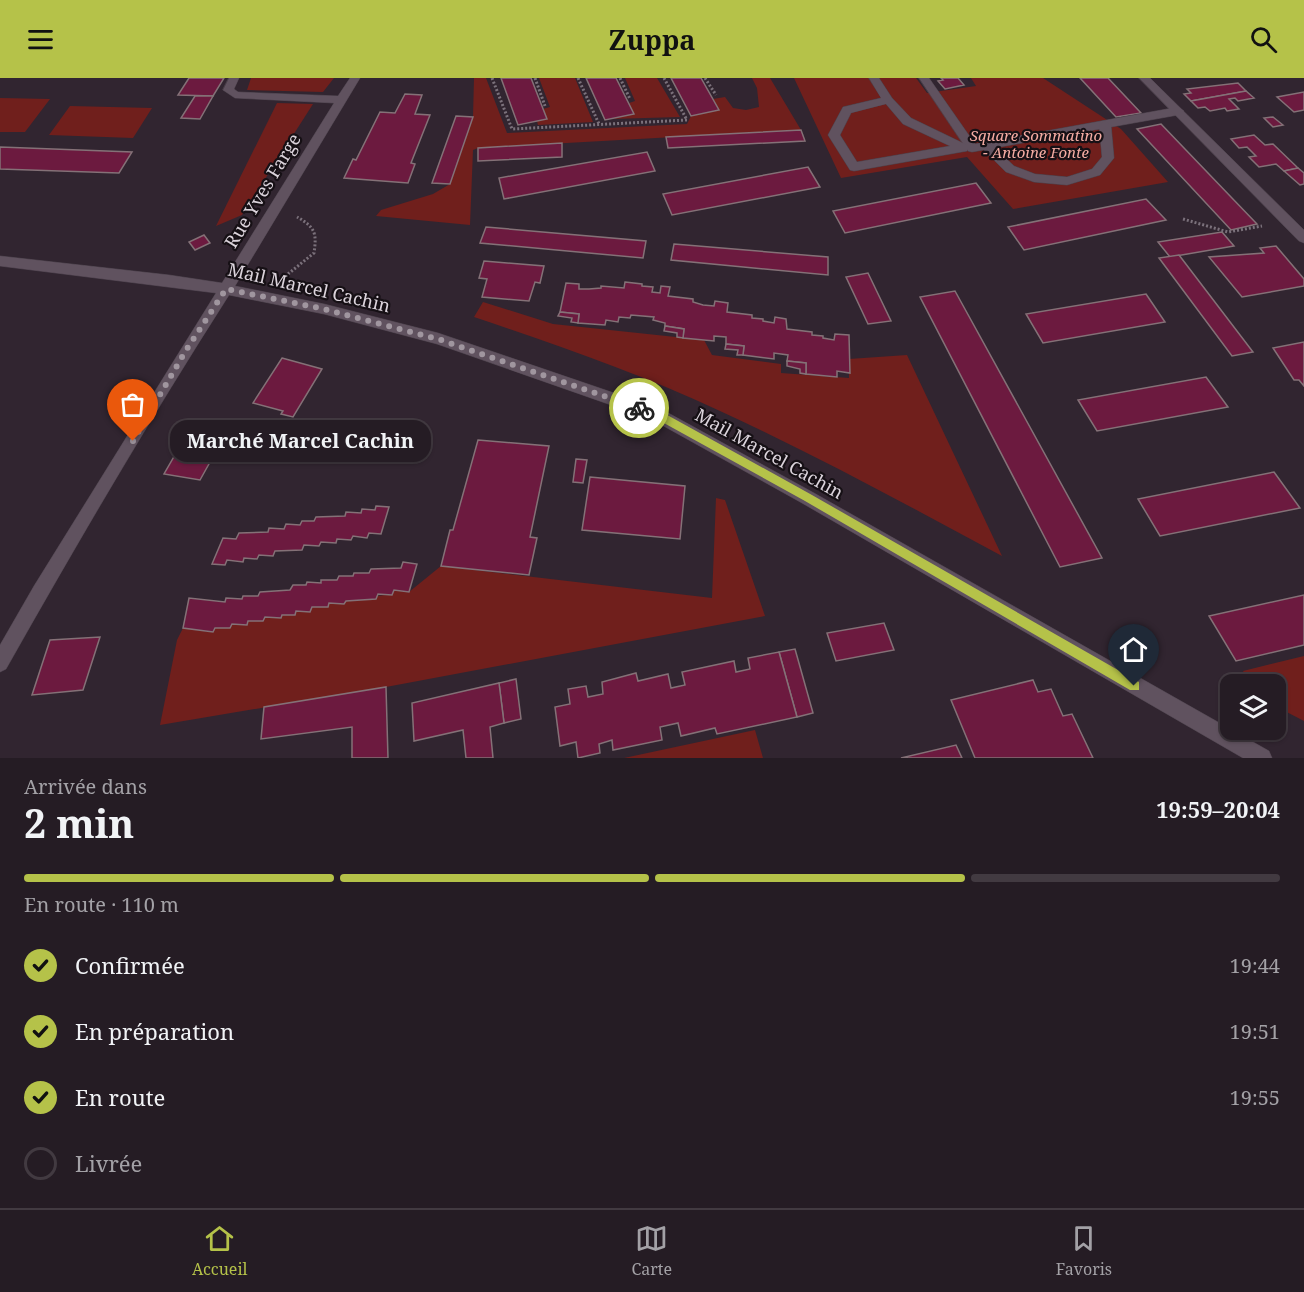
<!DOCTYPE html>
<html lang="fr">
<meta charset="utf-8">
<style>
:root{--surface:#251c24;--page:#312931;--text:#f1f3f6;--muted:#a3a1a6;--line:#423a41;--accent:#b5c249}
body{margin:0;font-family:"Noto Serif",serif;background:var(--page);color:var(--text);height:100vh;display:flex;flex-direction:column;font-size:22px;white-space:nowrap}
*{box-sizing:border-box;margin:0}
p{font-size:20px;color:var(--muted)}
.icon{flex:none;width:33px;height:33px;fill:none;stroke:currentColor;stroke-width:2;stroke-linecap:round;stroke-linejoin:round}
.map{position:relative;height:680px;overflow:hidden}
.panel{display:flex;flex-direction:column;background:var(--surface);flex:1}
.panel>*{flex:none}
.tools{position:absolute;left:1220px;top:596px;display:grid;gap:12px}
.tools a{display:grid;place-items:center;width:66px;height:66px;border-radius:12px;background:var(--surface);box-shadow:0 2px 4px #0004,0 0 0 2px var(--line);font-size:30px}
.pin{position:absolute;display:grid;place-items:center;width:51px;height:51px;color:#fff;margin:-62px -26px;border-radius:50% 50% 50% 0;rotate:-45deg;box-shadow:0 0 6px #0007}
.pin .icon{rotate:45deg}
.courier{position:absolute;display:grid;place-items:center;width:60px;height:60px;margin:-30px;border:4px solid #b5c249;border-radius:50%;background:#fff;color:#222;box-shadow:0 2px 8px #0007}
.bubble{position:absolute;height:42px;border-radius:18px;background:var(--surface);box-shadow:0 2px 4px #0004,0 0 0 2px var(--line);font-size:20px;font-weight:700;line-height:42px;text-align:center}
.overview em{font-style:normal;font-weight:700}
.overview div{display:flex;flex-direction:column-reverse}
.overview{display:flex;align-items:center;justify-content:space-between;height:102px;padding:0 24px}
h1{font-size:39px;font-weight:700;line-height:45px}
.bar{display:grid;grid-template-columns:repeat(4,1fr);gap:9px 6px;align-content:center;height:72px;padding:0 24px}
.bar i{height:8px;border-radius:4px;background:var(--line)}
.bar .active{background:var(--accent)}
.bar p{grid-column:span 4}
ol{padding:0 24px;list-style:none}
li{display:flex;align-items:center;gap:18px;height:66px}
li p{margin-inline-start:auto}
li .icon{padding:6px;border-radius:50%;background:var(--accent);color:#111;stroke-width:4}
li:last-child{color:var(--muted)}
li i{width:33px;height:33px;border:3px solid var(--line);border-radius:50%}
header{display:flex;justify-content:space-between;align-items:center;height:78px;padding:0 24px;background:var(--accent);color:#111;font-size:27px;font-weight:700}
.dock{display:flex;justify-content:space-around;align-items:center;height:84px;border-top:2px solid var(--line);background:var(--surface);font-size:16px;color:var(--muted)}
.dock a{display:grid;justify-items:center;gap:3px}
.dock .active{color:var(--accent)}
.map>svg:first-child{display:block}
.green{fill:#701f1c}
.building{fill:#6c1a3f;stroke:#847177;stroke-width:1.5}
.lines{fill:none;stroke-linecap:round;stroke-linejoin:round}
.lane-casing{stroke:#4b414b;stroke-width:1}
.street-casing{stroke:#4b414b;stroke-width:1}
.secondary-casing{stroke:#4b414b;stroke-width:1}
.path{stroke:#7b717b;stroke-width:3;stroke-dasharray:2 2;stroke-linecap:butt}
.lane{fill:#60525f;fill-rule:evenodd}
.street{fill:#60525f;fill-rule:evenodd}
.secondary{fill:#60525f;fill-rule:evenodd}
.route{fill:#b5c249}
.done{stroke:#a0969f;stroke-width:6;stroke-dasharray:0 10.8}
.labels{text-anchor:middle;stroke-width:4.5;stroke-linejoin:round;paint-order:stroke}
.far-park-label{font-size:15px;font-style:italic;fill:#f6aca3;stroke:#161015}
.street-label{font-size:18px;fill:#dbd3db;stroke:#161015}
</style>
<header><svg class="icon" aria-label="menu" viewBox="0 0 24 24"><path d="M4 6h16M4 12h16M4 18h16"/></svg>Zuppa<svg class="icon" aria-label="search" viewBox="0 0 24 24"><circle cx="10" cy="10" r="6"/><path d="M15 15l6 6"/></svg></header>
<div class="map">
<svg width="1304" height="680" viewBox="0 0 1304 680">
<rect width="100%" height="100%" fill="#312530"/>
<g class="green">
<polygon points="251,0 334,0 323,14 247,12"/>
<polygon points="474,0 486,0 507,55 687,46 691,38 719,32 713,21 725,19 733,30 746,32 759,29 757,10 752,0 770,0 801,52 478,70 473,72 470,147 376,138 381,132 433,116 450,106 473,39"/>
<polygon points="539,0 575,0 593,44 538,47 537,43 547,41 543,31 550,29"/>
<polygon points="625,0 657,0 680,39 611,41 633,36 629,25 635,23"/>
<polygon points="794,0 916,0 927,15 976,8 971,0 1043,0 1121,51 1168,104 1013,131 967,79 841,100"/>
<polygon points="0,20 50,21 25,54 0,54"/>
<polygon points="277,25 313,26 242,137 216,148"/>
<polygon points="70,28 152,30 133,60 49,57"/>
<path d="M483,224L553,246L704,262L712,277L781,286V295L849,300V281L907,277L1002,478C909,428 816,377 720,333C641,296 557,267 474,239Z"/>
<path d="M716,420L725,422L765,538L386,609L160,647L177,562L183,550L212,554L215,550H230L232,546L247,547L248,543H262L265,539L281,540L282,537H294L296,533L310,534L312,529H327L329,525L344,526L346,523C362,523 375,516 392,517L394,512L409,514L441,488L712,520Z"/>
<polygon points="1304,578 1304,643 1275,628 1275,606 1250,606 1243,593"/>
<polygon points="755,652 763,680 624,680"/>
</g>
<g class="building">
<polygon points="189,0 224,0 213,18 178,17"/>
<polygon points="501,0 531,0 547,41 518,47"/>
<polygon points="586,0 616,0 634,36 605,42"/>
<polygon points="671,0 701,0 719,32 691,38"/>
<polygon points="941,0 958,0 964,7 945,11 938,3 943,2"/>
<polygon points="1080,0 1108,0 1141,35 1116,39"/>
<polygon points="1238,5 1246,13 1191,23 1184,16 1191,15 1187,11"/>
<polygon points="1246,13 1254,20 1238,23 1235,20 1229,21 1239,31 1227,33 1225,30 1210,33 1205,29 1198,30 1191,23"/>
<polygon points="1304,14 1304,32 1294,34 1277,19"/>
<polygon points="405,16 422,17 415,36 430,37 411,85 415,86 408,105 344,100 353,81 356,82 380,34 395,35"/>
<polygon points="195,18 213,18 200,41 181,40"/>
<polygon points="456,38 473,39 450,106 432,105"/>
<polygon points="1273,39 1283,47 1273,49 1264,40"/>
<polygon points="1161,46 1231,119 1257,146 1231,152 1137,51"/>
<polygon points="801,52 805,63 668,70 666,59"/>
<polygon points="1254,57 1265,67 1273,66 1298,90 1284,93 1276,86 1259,89 1249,79 1256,78 1247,69 1239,70 1231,61"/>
<polygon points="562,65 562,79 478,83 478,70"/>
<polygon points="0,69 132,74 119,95 0,91"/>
<polygon points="647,74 655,93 504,121 499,100"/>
<polygon points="808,89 820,109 672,137 663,116"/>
<polygon points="1298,90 1304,95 1304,106 1300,107 1284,93"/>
<polygon points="976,105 991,125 845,155 833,133"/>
<polygon points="1146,121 1166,142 1024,172 1008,149"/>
<polygon points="486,149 646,163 643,180 480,165"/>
<polygon points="1222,154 1234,168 1170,179 1158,164"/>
<polygon points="204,157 210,165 195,172 189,164"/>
<polygon points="674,166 828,179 828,197 671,182"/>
<polygon points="1276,168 1304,201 1304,208 1242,219 1209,179 1264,175 1260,170"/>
<polygon points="1179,177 1253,274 1232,278 1159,180"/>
<polygon points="484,183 544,188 540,205 535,204 529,223 482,219 487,201 479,200"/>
<polygon points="868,195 891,243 868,246 846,199"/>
<polygon points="625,204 642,206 642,208 653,209 652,214 660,215 661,208 670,209 668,218 693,221 693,224 703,227 714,228 715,223 728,225 727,234 752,237 752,240 763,241 763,243 774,245 775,239 786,241 787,251 812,254 812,257 823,258 823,260 834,262 835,256 849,257 850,295 837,293 837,299 806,296 806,285 787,283 788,277 774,275 774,281 743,277 744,268 726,266 726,259 714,258 714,263 683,260 684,251 665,248 665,245 653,242 654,239 631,237 630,240 619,239 618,244 606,242 605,247 578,245 579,236 560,234 566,205 579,206 579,211 589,211 601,210 601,208 624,210"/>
<polygon points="955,213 1102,480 1060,489 920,219"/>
<polygon points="1146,216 1165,244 1043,265 1026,236"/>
<polygon points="560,234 579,236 578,245 571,244 572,240 558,238"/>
<polygon points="665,248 684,251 683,260 677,259 677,255 664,253"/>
<polygon points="1304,264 1304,308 1299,302 1294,302 1273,270"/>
<polygon points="726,266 744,268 743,277 737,277 738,272 725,271"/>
<polygon points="282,280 322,291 293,339 281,336 283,333 253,325"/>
<polygon points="787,283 806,285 806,296 800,295 800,291 787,288"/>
<polygon points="1206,299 1228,329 1097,353 1078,322"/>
<polygon points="194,344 229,350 200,402 164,396"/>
<polygon points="478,362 549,368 530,459 537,460 529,497 441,488 450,452 453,452"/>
<polygon points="576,381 587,382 583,405 573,404"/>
<polygon points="1274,394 1300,430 1160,458 1138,421"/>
<polygon points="590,399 685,408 680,461 582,452"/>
<polygon points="376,428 389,429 381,456 369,455 367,460 353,458 351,462 337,461 336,465 321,464 319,468 304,467 302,472 275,473 273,478 259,477 257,481 244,480 243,484 227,482 225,487 212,486 223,460 236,461 239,455 268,454 269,450 284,451 286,446 300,447 302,443 314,443 316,439 345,438 346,434 361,435 362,431 375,432"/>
<polygon points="403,484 417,486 409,514 394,512 392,517 378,516 376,521 346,523 344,526 329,525 328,529 312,529 310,534 296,533 295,537 282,537 281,540 265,539 263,543 248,543 247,547 232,546 230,550 215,550 213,554 183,550 189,520 225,524 226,520 242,521 243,518 258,518 260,514 290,512 293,507 306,507 307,504 321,505 321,502 337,502 339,498 353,498 354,495 369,495 371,491 401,490"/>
<polygon points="1304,517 1304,567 1236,583 1209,538"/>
<polygon points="884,545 894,572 836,583 827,555"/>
<polygon points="100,559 83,612 32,617 50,562"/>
<polygon points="795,571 813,635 797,639 779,574"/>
<polygon points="779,574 797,639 717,656 715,650 681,658 678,645 660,649 662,662 613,672 612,662 599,666 600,675 578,680 576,664 560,668 555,629 570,626 568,611 586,608 588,619 603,616 602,604 636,595 638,603 668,596 671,610 685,607 682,594 734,583 736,594 750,591 748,580"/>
<polygon points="516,601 521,641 504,645 499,605"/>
<polygon points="1033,602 1038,614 1051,611 1063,638 1072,636 1093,680 975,680 951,622"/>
<polygon points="499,605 504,645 490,649 493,680 466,680 463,652 414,663 412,625"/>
<polygon points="386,609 388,680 352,680 352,649 261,661 264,629"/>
<polygon points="956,667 962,680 901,680"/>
</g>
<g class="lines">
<g class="lane-casing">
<polygon id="lane" points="919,0 929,0 975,66 1178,29 1184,33 1178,37 972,74 968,73"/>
</g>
<g class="street-casing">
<g id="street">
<path d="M229,0H239L234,11L238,14L338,18L350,0H360L235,208L324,226L438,255L661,331L814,415L1269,673L1272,680H1243L802,425L651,341L437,266L324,236L229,217C151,339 77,465 6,591L0,594V567L34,508L216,215L0,188V178L169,197L222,205L334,25L235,20L223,12Z"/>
<path d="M869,0H879L892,20L911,40L967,67V73L854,93L850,92L828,57L843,29L881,20ZM886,26L903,46L950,68L857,84L840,57L851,35Z"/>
<polygon points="1105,43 1111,47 1114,80 1100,97 1067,107 1034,104 1006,94 980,68 986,64 990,65 1014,88 1035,96 1067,99 1092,91 1102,79 1099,47"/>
</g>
</g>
<g class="secondary-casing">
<polygon id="secondary" points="1139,0 1150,0 1304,152 1304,165 1299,163"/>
</g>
<g class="path">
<polyline points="492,0 512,51 687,42 664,0"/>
<polyline points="535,0 545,28"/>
<polyline points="578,0 599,46"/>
<polyline points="620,0 630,21"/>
<polyline points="705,0 716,17"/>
<polyline points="1183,141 1228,154 1262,148"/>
<path d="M288,196L314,175C317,155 315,149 297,139"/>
</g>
<use href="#lane" class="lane"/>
<use href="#street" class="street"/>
<use href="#secondary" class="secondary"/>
</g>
<polygon class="route" points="639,326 660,333 812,417 1139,604 1139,612 1130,612 805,423 653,339 635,333 635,327"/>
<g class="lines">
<polyline class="done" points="133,363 185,274 226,211 324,231 438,261 639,330"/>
</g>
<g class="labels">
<g class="far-park-label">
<text x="1036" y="63">Square Sommatino<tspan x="1036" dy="17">- Antoine Fonte</tspan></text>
</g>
<g class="street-label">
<text transform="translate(263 113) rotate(-59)" y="6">Rue Yves Farge</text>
<text transform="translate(309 210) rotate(13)" y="6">Mail Marcel Cachin</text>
<text transform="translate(769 376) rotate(29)" y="6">Mail Marcel Cachin</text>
</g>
</g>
</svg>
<div class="tools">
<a><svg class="icon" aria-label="layers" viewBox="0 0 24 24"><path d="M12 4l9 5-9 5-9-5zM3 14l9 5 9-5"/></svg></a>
</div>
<div class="pin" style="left:133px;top:363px;background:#ea580c"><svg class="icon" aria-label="bag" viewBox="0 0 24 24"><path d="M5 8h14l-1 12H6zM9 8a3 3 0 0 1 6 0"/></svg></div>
<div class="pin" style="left:1134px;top:608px;background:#1f2937"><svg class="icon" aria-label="home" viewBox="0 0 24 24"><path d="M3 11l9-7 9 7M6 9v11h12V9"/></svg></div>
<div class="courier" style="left:639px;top:330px"><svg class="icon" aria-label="bike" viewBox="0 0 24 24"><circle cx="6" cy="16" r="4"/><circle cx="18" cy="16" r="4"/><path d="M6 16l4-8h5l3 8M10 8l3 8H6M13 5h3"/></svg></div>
<div class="bubble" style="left:170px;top:342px;width:261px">Marché Marcel Cachin</div>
</div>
<section class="panel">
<div class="overview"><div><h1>2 min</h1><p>Arrivée dans</p></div><em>19:59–20:04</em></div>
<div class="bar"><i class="active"></i><i class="active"></i><i class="active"></i><i></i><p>En route · 110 m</p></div>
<ol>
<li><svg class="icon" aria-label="check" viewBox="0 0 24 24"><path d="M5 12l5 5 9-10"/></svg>Confirmée<p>19:44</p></li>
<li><svg class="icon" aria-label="check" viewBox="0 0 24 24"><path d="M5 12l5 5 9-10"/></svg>En préparation<p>19:51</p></li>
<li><svg class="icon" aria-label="check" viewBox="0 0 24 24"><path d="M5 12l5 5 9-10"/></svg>En route<p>19:55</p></li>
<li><i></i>Livrée</li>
</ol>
</section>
<nav class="dock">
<a class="active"><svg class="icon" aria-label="home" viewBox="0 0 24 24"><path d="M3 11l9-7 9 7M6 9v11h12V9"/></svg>Accueil</a>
<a><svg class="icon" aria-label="map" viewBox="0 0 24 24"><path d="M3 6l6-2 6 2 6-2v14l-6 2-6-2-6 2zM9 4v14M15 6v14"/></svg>Carte</a>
<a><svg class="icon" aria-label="saved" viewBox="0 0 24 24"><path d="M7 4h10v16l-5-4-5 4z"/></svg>Favoris</a>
</nav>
